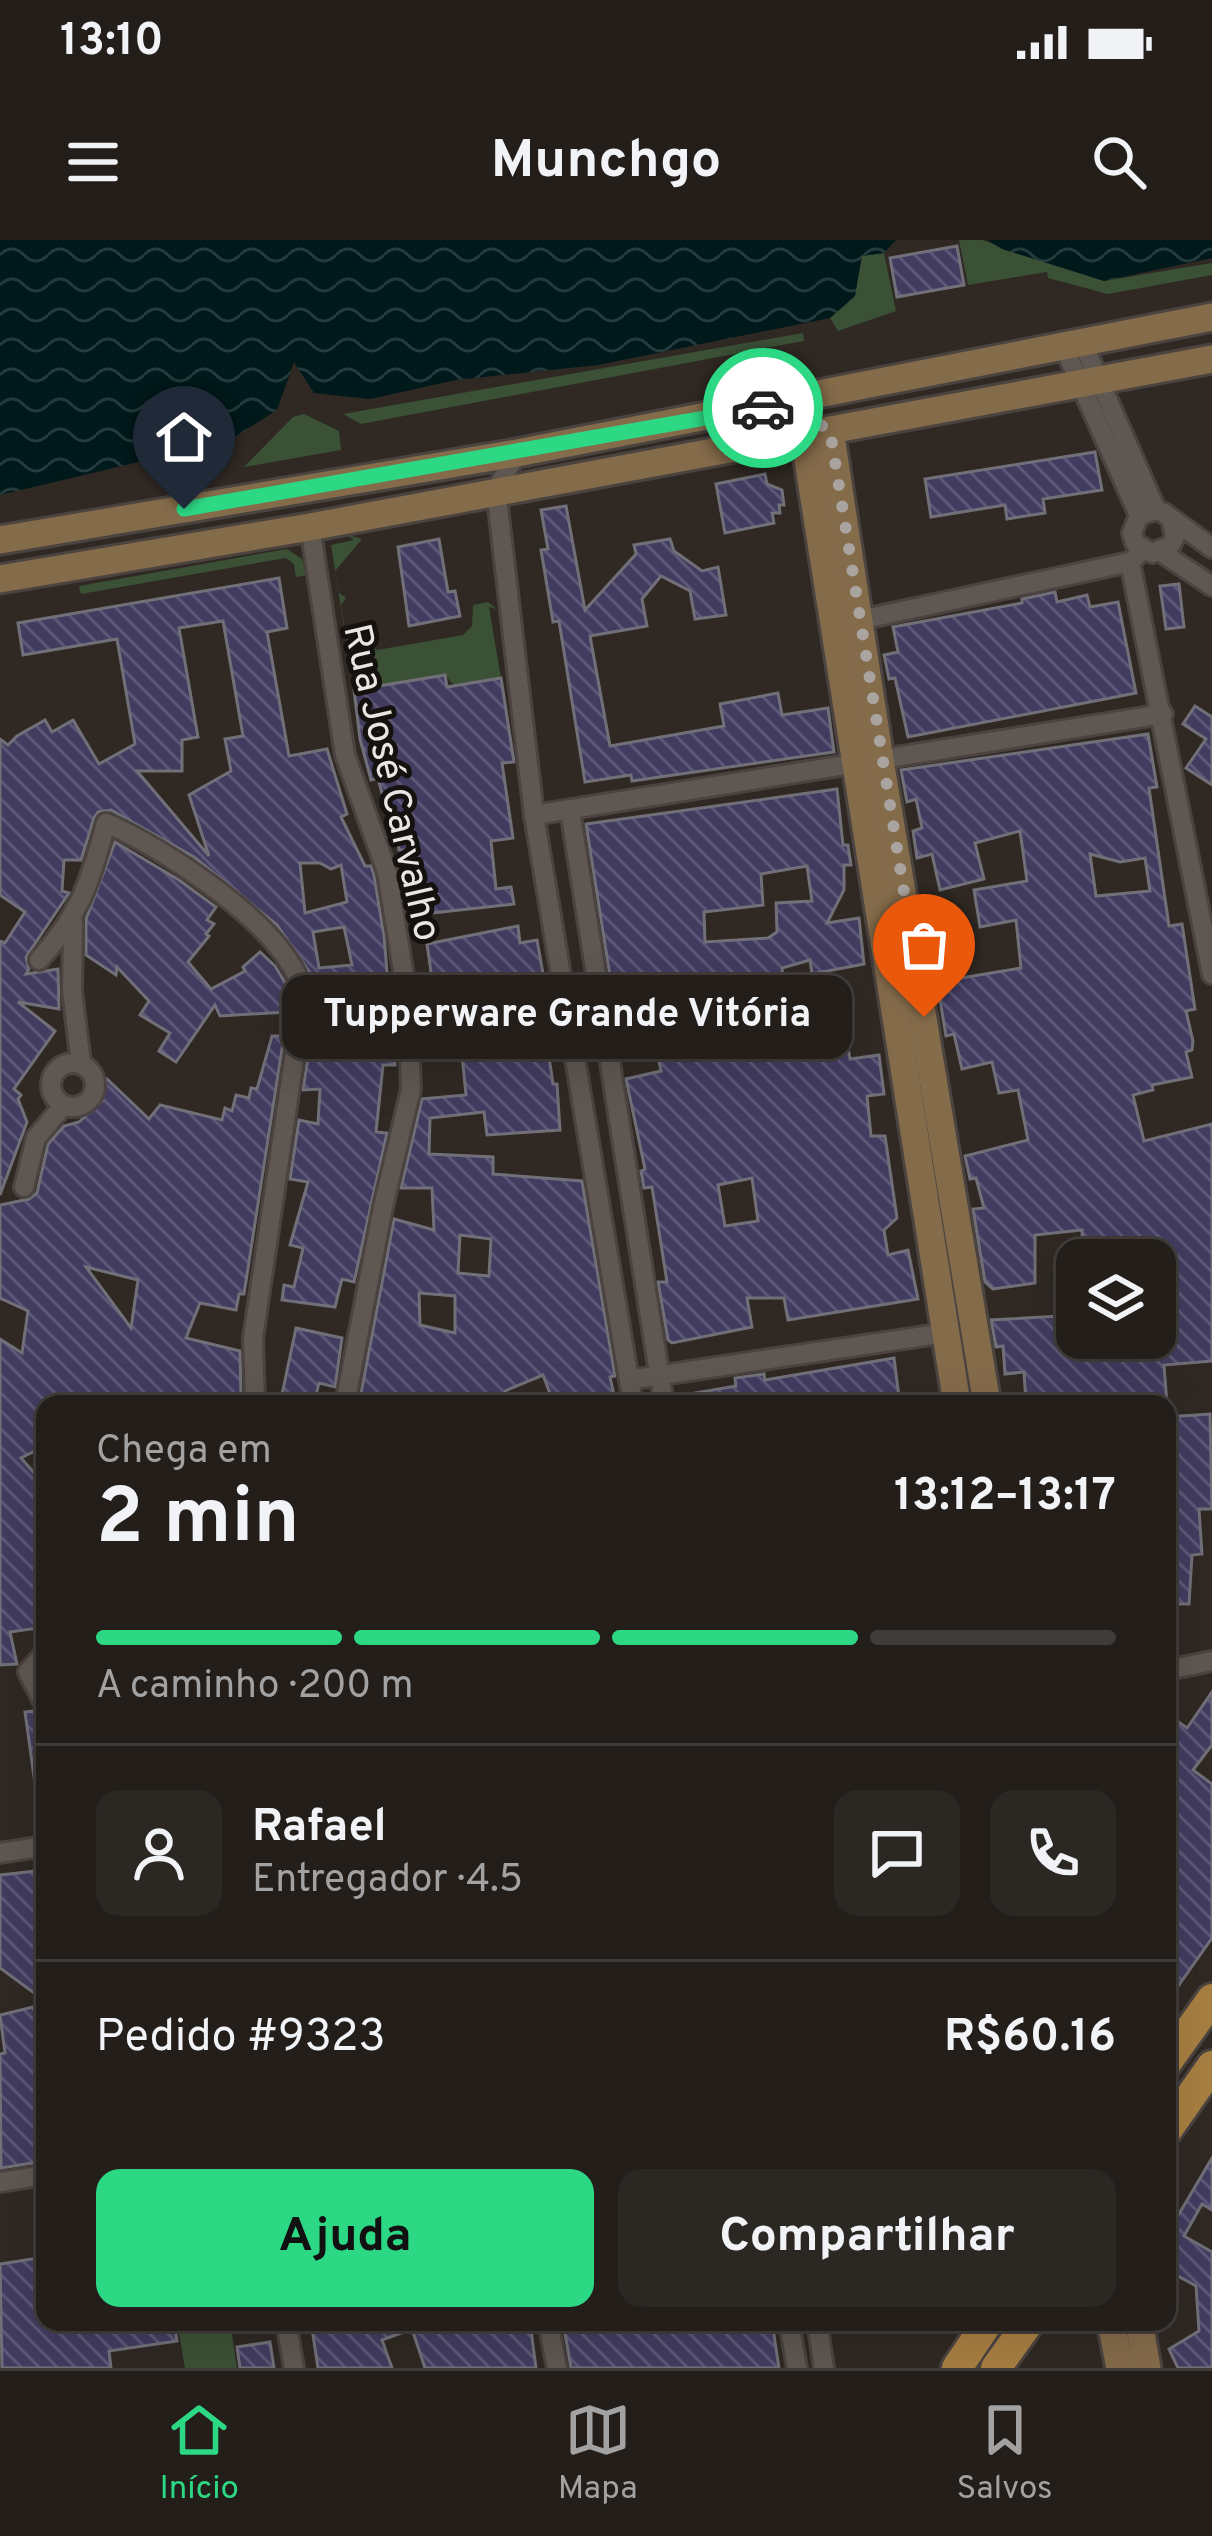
<!DOCTYPE html>
<html lang="pt">
<meta charset="utf-8">
<style>
:root{--surface:#231e1a;--page:#2b2723;--text:#f1f3f6;--muted:#a3a2a2;--line:#403c39;--accent:#2dd884}
body{margin:0;font-family:Overpass,sans-serif;background:var(--page);color:var(--text);height:100vh;display:flex;flex-direction:column;font-size:45px;white-space:nowrap}
*{box-sizing:border-box;margin:0}
p{font-size:39px;color:var(--muted)}
.icon{flex:none;width:66px;height:66px;fill:none;stroke:currentColor;stroke-width:2;stroke-linecap:round;stroke-linejoin:round}
.map{position:relative;flex:1;overflow:hidden}
.sheet{position:absolute;left:36px;top:1155px;width:1140px;height:936px;display:flex;flex-direction:column;background:var(--surface);border-radius:24px;box-shadow:0 12px 48px #0002,0 0 0 3px var(--line)}
.sheet>*{flex:none}
.buttons{position:absolute;left:1056px;top:999px;display:grid;gap:24px}
.buttons a{display:grid;place-items:center;width:120px;height:120px;border-radius:24px;background:var(--surface);box-shadow:0 12px 48px #0002,0 0 0 3px var(--line);font-size:60px}
.pin{position:absolute;display:grid;place-items:center;width:102px;height:102px;color:#fff;margin:-123px -51px;border-radius:50% 50% 50% 0;rotate:-45deg;box-shadow:0 0 12px #0007}
.pin .icon{rotate:45deg}
.courier{position:absolute;display:grid;place-items:center;width:120px;height:120px;margin:-60px;border:9px solid #2dd884;border-radius:50%;background:#fff;color:#222;box-shadow:0 3px 15px #0007}
.bubble{position:absolute;height:84px;border-radius:24px;background:var(--surface);box-shadow:0 12px 48px #0002,0 0 0 3px var(--line);font-size:39px;font-weight:700;line-height:84px;text-align:center}
.overview em{font-style:normal;font-weight:700}
.overview div{display:flex;flex-direction:column-reverse}
.overview{display:flex;align-items:center;justify-content:space-between;height:204px;padding:0 60px}
h1{font-size:78px;font-weight:700;line-height:90px}
.bar{display:grid;grid-template-columns:repeat(4,1fr);gap:18px 12px;align-content:center;height:144px;padding:0 60px}
.bar i{height:15px;border-radius:9px;background:var(--line)}
.bar .current{background:var(--accent)}
.bar p{grid-column:span 4}
.line{display:flex;align-items:center;gap:30px;padding:0 60px;border-top:3px solid var(--line)}
.line div{flex:1}
.round{display:grid;place-items:center;flex:none;width:126px;height:126px;border-radius:24px;background:var(--page)}
.action{display:flex;gap:24px;margin-top:auto;padding:24px 60px}
.action a{flex:1;height:138px;border-radius:24px;background:var(--accent);color:#111;font-size:48px;font-weight:700;line-height:138px;text-align:center}
.action a+a{background:var(--page);color:var(--text)}
.status{display:flex;justify-content:space-between;align-items:center;height:84px;padding:0 60px;background:var(--surface);direction:ltr}
.status svg{height:33px;fill:currentColor}
header{display:flex;justify-content:space-between;align-items:center;height:156px;padding:0 60px;background:var(--surface);font-size:54px;font-weight:700}
.menu{display:flex;justify-content:space-around;align-items:center;height:168px;border-top:3px solid var(--line);background:var(--surface);font-size:33px;color:var(--muted)}
.menu a{display:grid;justify-items:center;gap:6px}
.menu .current{color:var(--accent)}
.map>svg:first-child{display:block}
.garden{fill:#3b5136}
.water{fill:url(#water-waves)}
.building{fill:url(#building-back-hatch);stroke:#717079;stroke-width:3;fill-rule:evenodd}
.lines{fill:none;stroke-linecap:round;stroke-linejoin:round}
.street-casing{stroke:#4a4340;stroke-width:24}
.secondary-casing{stroke:#4a4340;stroke-width:33}
.primary-casing{stroke:#4a4340;stroke-width:36}
.street{stroke:#5f5751;stroke-width:18}
.secondary{stroke:#846b4a;stroke-width:27}
.primary{stroke:#a87f42;stroke-width:30}
.done{stroke:#a9a4a0;stroke-width:12;stroke-dasharray:0 21.6}
.route{stroke:#2dd884;stroke-width:15}
.labels{text-anchor:middle;stroke-width:10;stroke-linejoin:round;paint-order:stroke}
.street-label{font-size:39px;fill:#ebe6e3;stroke:#14110f}
</style>
<div class="status"><b>13:10</b><svg viewBox="0 0 49 12"><path d="M0 12V9h3v3zM5 12V6h3v6zM10 12V3h3v9zM15 12V0h3v12zM26 1h20v11H26zM47 4h2v5h-2z"/></svg></div>
<header><svg class="icon" aria-label="menu" viewBox="0 0 24 24"><path d="M4 6h16M4 12h16M4 18h16"/></svg>Munchgo<svg class="icon" aria-label="search" viewBox="0 0 24 24"><circle cx="10" cy="10" r="6"/><path d="M15 15l6 6"/></svg></header>
<div class="map">
<svg width="1212" height="2128" viewBox="0 0 1212 2128">
<defs>
<pattern id="water-waves" width="16" height="10" patternUnits="userSpaceOnUse" patternTransform="scale(3)"><rect width="16" height="10" fill="#00191b"/><path d="M0 5q4-4 8 0t8 0" fill="none" stroke="#253a3c"/></pattern>
<pattern id="building-back-hatch" width="6" height="6" patternUnits="userSpaceOnUse" patternTransform="scale(3)"><rect width="6" height="6" fill="#423c60"/><path d="M-1 5l2 2M0 0l6 6M5-1l2 2" fill="none" stroke="#5d5877"/></pattern>
</defs>
<rect width="100%" height="100%" fill="#2f2823"/>
<g class="garden">
<polygon points="959,0 982,0 1104,41 1212,23 1212,35 1108,54 1048,38 1047,32 968,45"/>
<polygon points="884,13 896,71 838,91 830,78 855,56 861,16"/>
<polygon points="803,93 804,101 361,184 343,174"/>
<polygon points="304,174 339,191 341,210 244,227 293,177"/>
<polygon points="346,294 362,299 335,331 338,352 346,358 341,365 346,397 377,410 463,395 472,386 473,365 488,362 497,369 489,367 501,438 454,445 445,435 354,450 331,305 354,300"/>
<polygon points="287,309 302,319 306,335 296,337 294,324 286,318 81,354 79,346"/>
<polygon points="177,2082 230,2082 237,2128 185,2128"/>
</g>
<g class="water">
<polygon points="0,0 896,0 884,13 862,16 855,56 830,78 598,125 456,140 370,159 314,153 294,122 277,170 216,209 151,219 0,255"/>
<polygon points="987,0 1212,0 1212,18 1104,41 1002,9"/>
</g>
<g class="building">
<polygon points="957,6 964,45 897,57 890,18"/>
<polygon points="1095,212 1102,250 1043,259 1045,273 1007,279 1005,265 931,277 925,239"/>
<polygon points="765,234 767,244 782,250 784,265 779,265 780,273 772,273 774,283 725,293 716,244"/>
<polygon points="566,266 585,370 636,314 634,305 670,299 674,311 702,331 718,327 726,375 695,379 690,351 661,336 642,359 647,386 590,396 610,506 724,486 720,464 778,453 782,475 828,468 834,512 632,541 631,535 585,542 559,381 553,382 541,310 548,309 541,270"/>
<polygon points="439,299 448,352 455,351 460,376 409,386 398,307"/>
<path d="M279,338L287,388L267,392L289,516L327,509L347,574L341,577L365,626H371L374,635L384,696L395,825H383L376,892L387,893L354,1042L342,1039L335,1067L282,1060L284,1045L294,1047L303,1008L290,1005L308,942L290,939L299,880L318,884L320,849L303,850L311,797L355,799L351,768L316,767L314,770L312,736L277,685L194,617L111,570L98,572L94,578L81,620H64L62,651L69,653L26,717L29,729L26,734L58,729L59,769L18,762L55,791L14,849L21,855L18,859L27,882L0,955V701L5,703L25,672L0,655V499L8,505L17,496L45,480L52,492L73,480L99,524L135,504L117,399L23,415L18,383ZM223,381L243,496L225,499L231,531L189,555L209,616L137,531H182V500L198,497L179,388ZM300,623H320L331,629L341,625L347,662L305,673ZM344,687L352,725L319,728L313,692Z"/>
<polygon points="1179,344 1184,387 1166,389 1160,346"/>
<polygon points="1055,352 1057,362 1087,355 1090,367 1118,362 1136,453 908,497 895,438 889,439 884,415 898,412 893,387 1022,363 1022,359"/>
<polygon points="445,435 447,447 501,438 514,522 502,523 513,598 491,601 496,649 511,647 514,664 413,675 404,610 399,610 394,571 387,573 378,538 371,540 360,499 354,450"/>
<polygon points="1195,466 1212,477 1212,545 1186,528 1206,499 1183,484"/>
<path d="M1148,494L1157,547L1149,548L1169,686L1182,684L1195,769L1186,771L1193,801L1192,810L1186,812L1192,837L1152,845L1153,850L1133,855L1144,901L1212,884V1121L1164,1125L1167,1164H1026L1024,1132L1005,1134L1003,1106L996,1107L991,1080L1077,1075V1098H1155V1020H1083L1082,990L1035,995V1043L993,1049L985,1042L973,969L984,968L976,938L970,939L965,916L1028,900L1018,850L999,853L992,822L962,829L954,794L946,796L937,742L1021,728L1016,680L980,687L974,650L1027,641L1020,591L975,603L984,639L940,650L932,614L917,618L913,591L922,588L916,559L907,562L901,530ZM1090,614L1120,622L1145,618L1150,651L1096,656Z"/>
<path d="M837,549L843,605H848L851,625H844V650L827,683L859,678L864,724L812,734L810,720L782,728L785,758H807L813,789L844,785L850,819L879,815L884,854L867,856L871,896H885L897,978L884,990L888,1015L908,1010L918,1059L788,1080L784,1058H747L752,1087L672,1103L668,1100L658,1042H667L652,947L644,948L641,931L645,929L626,839L661,831L654,798L642,799L640,786L618,787L586,584ZM807,626L812,661L776,663L777,692L768,698L705,702L704,672L763,665L761,634ZM752,938L758,981L725,986L718,945Z"/>
<polygon points="115,602 179,640 216,667 207,680 214,684 206,694 209,696 188,722 211,749 245,731 243,727 260,712 275,726 287,746 287,772 220,776 215,765 176,822 159,811 170,793 140,775 149,761 117,727 116,735 86,715 86,679"/>
<path d="M518,686L520,703L537,700L554,795L546,797L553,844H557L560,890L487,895L484,872L430,878L429,914L493,917V934L582,941L615,1136L610,1137L614,1155L584,1164H554L543,1135L505,1151L510,1164H359L394,979L434,990L432,948H401L422,859L466,855L461,805L426,807L420,749L433,746L427,704ZM460,995L491,999L489,1036L458,1033ZM419,1053L455,1056V1093L420,1085Z"/>
<path d="M272,796H284L244,1054H239L236,1070L200,1063L186,1098L240,1111L241,1157L217,1164H45V1206L21,1218L45,1245V1387L10,1392L17,1424L0,1425V1099L22,1113L28,1071L0,1058V965L29,959L37,953L48,904L64,886L79,882L102,861L95,855L107,839L149,879L160,865L222,880L225,868L232,871L236,855L249,858L251,848L257,849ZM86,1027L138,1040L131,1088Z"/>
<polygon points="296,1088 342,1098 335,1147 319,1143 314,1164 280,1164"/>
<polygon points="894,1118 899,1157 856,1164 678,1164 678,1156 736,1146 735,1138 764,1134 765,1140"/>
<polygon points="1210,1174 1212,1269 1199,1269 1202,1314 1192,1315 1189,1364 1167,1364 1167,1177"/>
<polygon points="1212,1452 1212,1505 1193,1530 1212,1544 1212,1698 1167,1762 1167,1474 1187,1488"/>
<polygon points="33,1471 45,1478 45,1543 35,1544 25,1472"/>
<polygon points="45,1630 45,1761 0,1728 0,1635"/>
<polygon points="33,1767 43,1800 35,1802 45,1839 45,1921 1,1928 0,1814 5,1813 0,1775"/>
<polygon points="1212,1918 1212,1970 1202,1964 1184,1996 1212,2012 1212,2128 1178,2128 1169,2109 1199,2091 1196,2046 1167,2030 1167,1974 1176,1979"/>
<polygon points="45,2017 45,2082 174,2082 177,2101 109,2111 111,2128 2,2128 0,2024"/>
<polygon points="311,2082 530,2082 536,2128 425,2128 412,2089 382,2100 392,2128 318,2128"/>
<polygon points="563,2082 772,2082 779,2128 571,2128"/>
<polygon points="270,2102 274,2128 240,2128 237,2107"/>
</g>
<g class="lines">
<g class="street-casing">
<g id="street">
<polyline points="1082,101 1156,270"/>
<polyline points="1063,105 1139,275"/>
<polyline points="517,213 496,250 534,575 633,1164"/>
<polyline points="1171,278 1175,297 1170,306 1152,313 1135,303 1132,293 1139,275 1156,270 1164,273 1212,308"/>
<polyline points="310,287 345,515 387,632 407,755 411,849 383,967 345,1164"/>
<polyline points="1143,310 1130,322 1212,734"/>
<polyline points="1161,312 1212,346"/>
<polyline points="860,380 1130,322"/>
<polyline points="570,570 664,1164"/>
<polyline points="534,575 1163,474"/>
<polyline points="73,681 72,751 81,823"/>
<path d="M39,720C81,673 90,642 106,583C164,608 277,682 299,741C304,753 301,766 300,778L253,1098L255,1164"/>
<circle cx="73" cy="845" r="22"/>
<polyline points="24,947 36,898 63,866"/>
<polyline points="629,1140 945,1093"/>
<polyline points="45,1413 28,1432 45,1465"/>
<polyline points="1167,1430 1212,1421"/>
<polyline points="0,1613 45,1606"/>
<polyline points="0,1942 45,1935"/>
<polyline points="286,2082 294,2128"/>
<polyline points="548,2082 557,2128"/>
<polyline points="789,2082 797,2128"/>
<polyline points="817,2082 824,2128"/>
</g>
</g>
<g class="secondary-casing">
<g id="secondary">
<polyline points="830,190 880,520 987,1164"/>
<polyline points="804,195 957,1164"/>
<polyline points="0,300 517,213 1212,77"/>
<polyline points="0,339 310,287 1212,119"/>
<polyline points="1111,2082 1120,2128"/>
<polyline points="1139,2082 1147,2128"/>
</g>
</g>
<g class="primary-casing">
<g id="primary">
<polyline points="1167,1822 1212,1759"/>
<polyline points="1167,1890 1212,1826"/>
<polyline points="957,2128 988,2082"/>
<polyline points="996,2128 1029,2082"/>
</g>
</g>
<use href="#street" class="street"/>
<use href="#secondary" class="secondary"/>
<use href="#primary" class="primary"/>
</g>
<g class="lines">
<polyline class="done" points="763,168 780,164 830,190 924,777"/>
<polyline class="route" points="184,269 763,168"/>
</g>
<g class="labels">
<g class="street-label">
<text transform="translate(394 542) rotate(77)" y="14">Rua José Carvalho</text>
</g>
</g>
</svg>
<div class="buttons">
<a><svg class="icon" aria-label="layers" viewBox="0 0 24 24"><path d="M12 4l9 5-9 5-9-5zM3 14l9 5 9-5"/></svg></a>
</div>
<div class="pin" style="left:924px;top:777px;background:#ea580c"><svg class="icon" aria-label="bag" viewBox="0 0 24 24"><path d="M5 8h14l-1 12H6zM9 8a3 3 0 0 1 6 0"/></svg></div>
<div class="pin" style="left:184px;top:269px;background:#1f2937"><svg class="icon" aria-label="home" viewBox="0 0 24 24"><path d="M3 11l9-7 9 7M6 9v11h12V9"/></svg></div>
<div class="courier" style="left:763px;top:168px"><svg class="icon" aria-label="car" viewBox="0 0 24 24"><path d="M5 17H2v-5l4-1 3-4h7l3 4 3 1v5h-3M9 17h6M6 11h13"/><circle cx="7" cy="17" r="2"/><circle cx="17" cy="17" r="2"/></svg></div>
<div class="bubble" style="left:282px;top:735px;width:570px">Tupperware Grande Vitória</div>
<section class="sheet">
<div class="overview"><div><h1>2 min</h1><p>Chega em</p></div><em>13:12–13:17</em></div>
<div class="bar"><i class="current"></i><i class="current"></i><i class="current"></i><i></i><p>A caminho · 200 m</p></div>
<div class="line" style="height:216px"><a class="round"><svg class="icon" aria-label="person" viewBox="0 0 24 24"><circle cx="12" cy="8" r="4"/><path d="M4 21q1-7 8-7t8 7"/></svg></a><div><b>Rafael</b><p>Entregador · 4.5</p></div><a class="round"><svg class="icon" aria-label="chat" viewBox="0 0 24 24"><path d="M4 5h16v11H9l-5 4z"/></svg></a><a class="round"><svg class="icon" aria-label="phone" viewBox="0 0 24 24"><path d="M5 4h4l2 5-3 2q2 4 5 5l2-3 5 2v4C11 20 4 13 5 4z"/></svg></a></div>
<div class="line" style="height:156px"><div>Pedido #9323</div><b>R$60.16</b></div>
<div class="action"><a>Ajuda</a><a>Compartilhar</a></div>
</section>
</div>
<nav class="menu">
<a class="current"><svg class="icon" aria-label="home" viewBox="0 0 24 24"><path d="M3 11l9-7 9 7M6 9v11h12V9"/></svg>Início</a>
<a><svg class="icon" aria-label="map" viewBox="0 0 24 24"><path d="M3 6l6-2 6 2 6-2v14l-6 2-6-2-6 2zM9 4v14M15 6v14"/></svg>Mapa</a>
<a><svg class="icon" aria-label="saved" viewBox="0 0 24 24"><path d="M7 4h10v16l-5-4-5 4z"/></svg>Salvos</a>
</nav>
